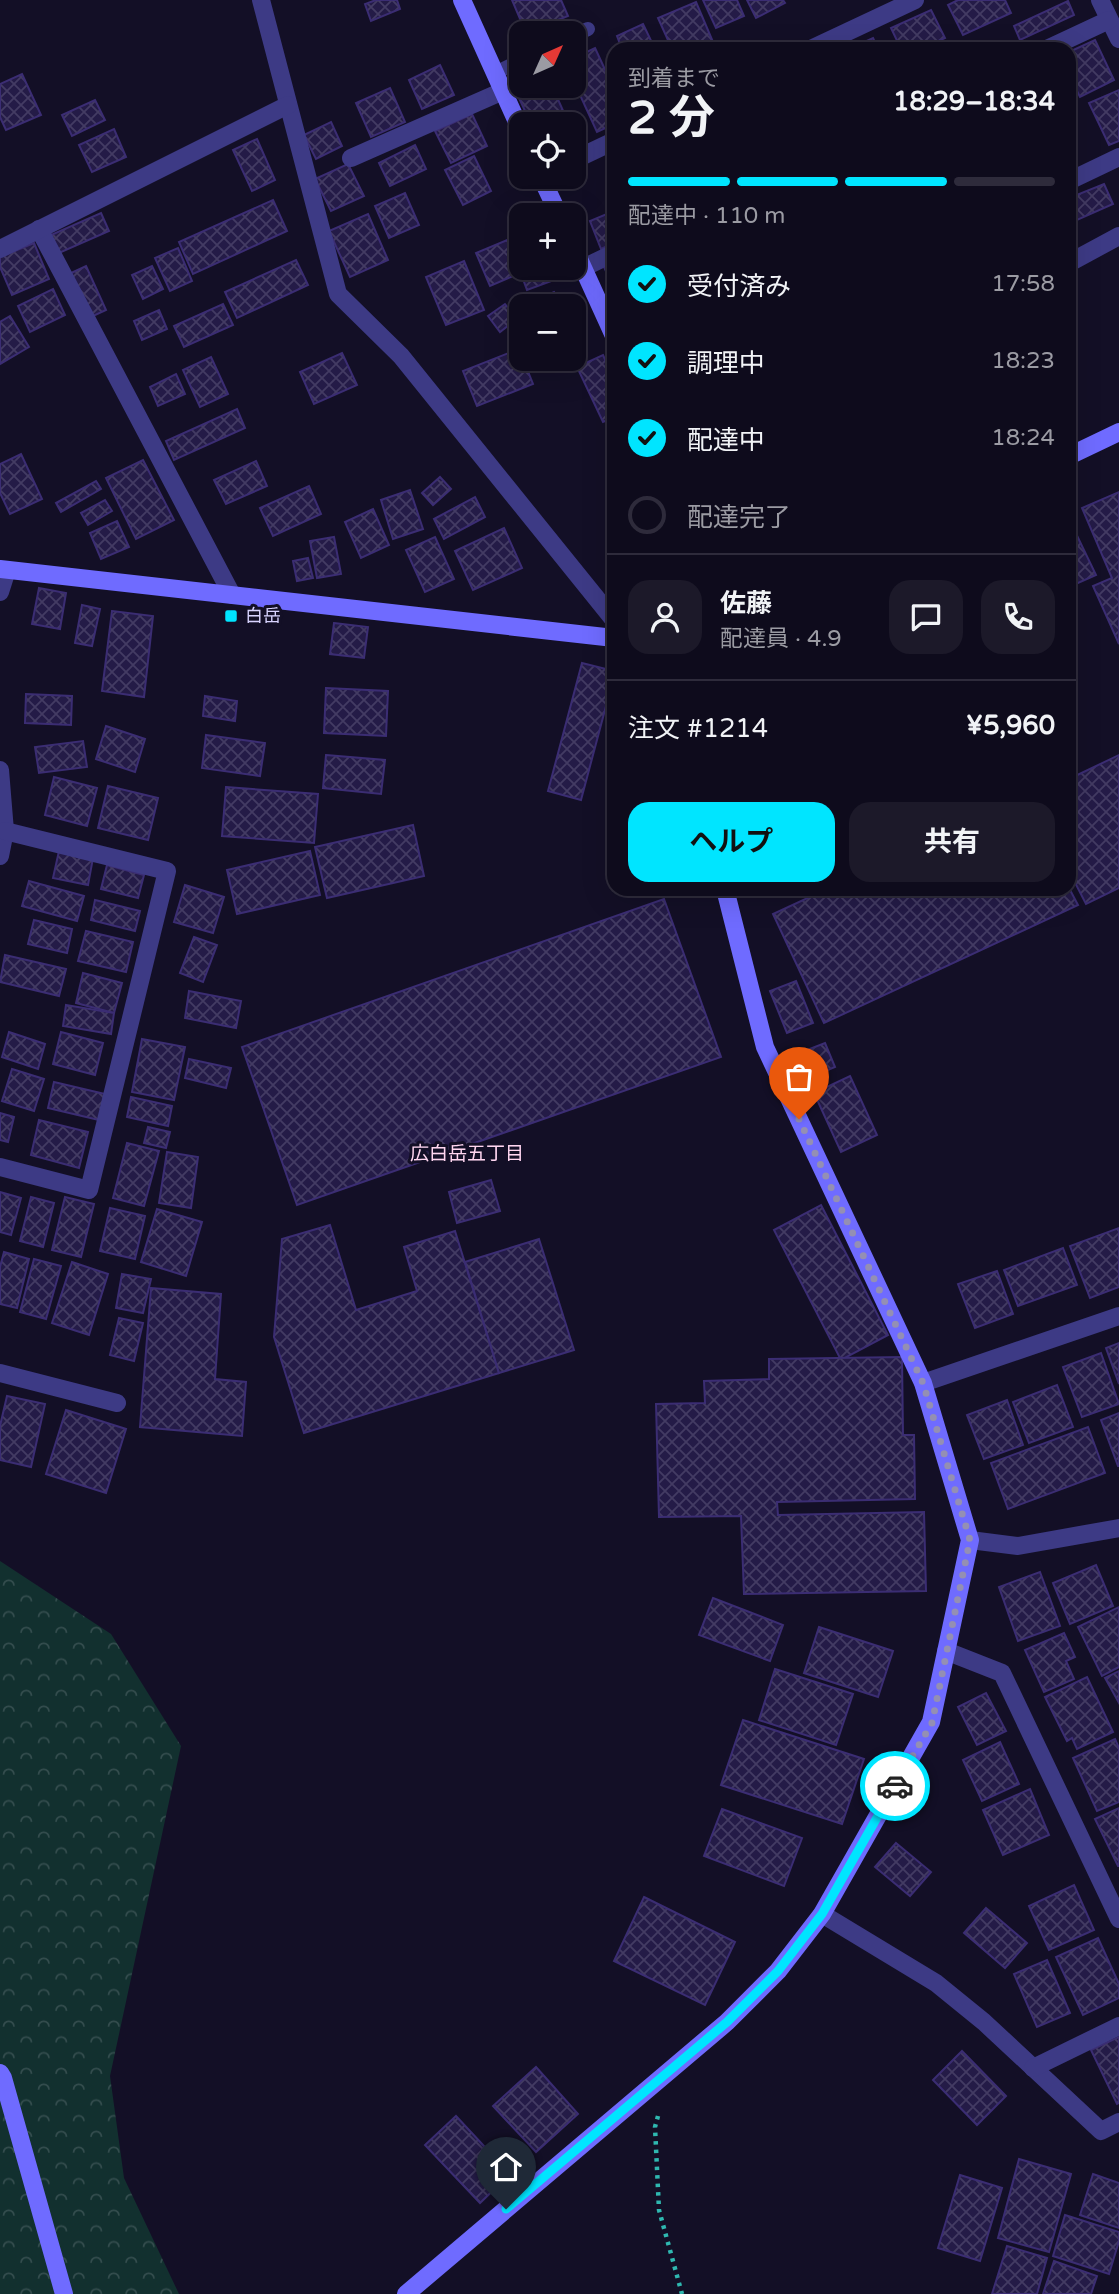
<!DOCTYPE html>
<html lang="ja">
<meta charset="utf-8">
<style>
:root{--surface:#0e0b1c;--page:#1c1929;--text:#f1f3f6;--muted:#9b9ba3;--line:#2e2b3b;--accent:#00e5ff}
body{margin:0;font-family:"Varela Round","Noto Sans JP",sans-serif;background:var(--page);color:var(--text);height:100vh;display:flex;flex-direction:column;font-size:26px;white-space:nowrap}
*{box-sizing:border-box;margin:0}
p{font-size:23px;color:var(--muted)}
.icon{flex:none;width:38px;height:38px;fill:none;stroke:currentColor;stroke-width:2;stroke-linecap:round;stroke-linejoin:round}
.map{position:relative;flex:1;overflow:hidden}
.details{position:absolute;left:607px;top:42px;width:469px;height:854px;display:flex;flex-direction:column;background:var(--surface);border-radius:21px;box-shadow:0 7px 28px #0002,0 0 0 2px var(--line)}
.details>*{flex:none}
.needle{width:46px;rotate:45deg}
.buttons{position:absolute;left:509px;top:21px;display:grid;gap:14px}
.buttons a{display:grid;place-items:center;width:77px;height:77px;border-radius:14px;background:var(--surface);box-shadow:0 7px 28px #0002,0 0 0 2px var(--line);font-size:35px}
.pin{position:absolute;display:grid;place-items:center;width:60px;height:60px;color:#fff;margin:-72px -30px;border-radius:50% 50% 50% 0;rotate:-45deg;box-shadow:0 0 7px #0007}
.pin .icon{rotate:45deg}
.courier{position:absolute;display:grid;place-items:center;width:70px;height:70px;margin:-35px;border:5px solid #00e5ff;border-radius:50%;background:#fff;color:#222;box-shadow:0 2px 9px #0007}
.summary em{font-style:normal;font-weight:700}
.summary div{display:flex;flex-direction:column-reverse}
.summary{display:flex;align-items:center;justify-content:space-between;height:119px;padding:0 21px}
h1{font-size:46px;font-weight:700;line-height:52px}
.bar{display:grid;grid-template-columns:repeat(4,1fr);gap:10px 7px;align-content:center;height:84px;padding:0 21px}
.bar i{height:9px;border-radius:5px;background:var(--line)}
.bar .current{background:var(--accent)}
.bar p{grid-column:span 4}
.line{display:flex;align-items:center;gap:18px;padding:0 21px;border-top:2px solid var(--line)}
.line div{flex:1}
.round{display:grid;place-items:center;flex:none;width:74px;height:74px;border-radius:21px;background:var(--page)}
ol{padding:0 21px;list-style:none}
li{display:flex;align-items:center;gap:21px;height:77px}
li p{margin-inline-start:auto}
li .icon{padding:7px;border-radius:50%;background:var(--accent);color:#111;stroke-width:4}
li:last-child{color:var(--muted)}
li i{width:38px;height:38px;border:4px solid var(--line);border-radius:50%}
.primary-button{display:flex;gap:14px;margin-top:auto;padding:14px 21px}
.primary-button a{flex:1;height:80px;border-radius:21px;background:var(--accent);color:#111;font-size:28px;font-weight:700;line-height:80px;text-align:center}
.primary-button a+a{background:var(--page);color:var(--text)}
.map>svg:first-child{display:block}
.forest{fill:url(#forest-crowns)}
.building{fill:url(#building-cross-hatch);stroke:#3b2d73;stroke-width:2}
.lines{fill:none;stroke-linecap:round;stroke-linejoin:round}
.path{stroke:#2fb8b0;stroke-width:4.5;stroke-dasharray:3.5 5;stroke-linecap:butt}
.lane{stroke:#3d3a85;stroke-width:14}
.street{stroke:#3d3a85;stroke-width:18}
.secondary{stroke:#6f6bff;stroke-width:18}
.done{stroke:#948fb3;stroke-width:7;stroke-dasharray:0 12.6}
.route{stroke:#00e5ff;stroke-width:9}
.poi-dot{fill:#00e5ff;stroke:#130f26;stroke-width:2.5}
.labels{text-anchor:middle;stroke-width:6;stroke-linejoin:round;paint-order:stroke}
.poi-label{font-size:18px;fill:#d9d4ff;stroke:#130f26;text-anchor:start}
.neighbourhood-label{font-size:19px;fill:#ffd6f0;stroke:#130f26}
</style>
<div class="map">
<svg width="1119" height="2294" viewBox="0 0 1119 2294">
<defs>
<pattern id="forest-crowns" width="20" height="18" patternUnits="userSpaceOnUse" patternTransform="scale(1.75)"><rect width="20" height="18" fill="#12302f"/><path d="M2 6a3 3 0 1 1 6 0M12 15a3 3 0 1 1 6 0" fill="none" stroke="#344d4e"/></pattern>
<pattern id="building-cross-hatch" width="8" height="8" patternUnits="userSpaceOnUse" patternTransform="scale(1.75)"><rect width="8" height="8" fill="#241b47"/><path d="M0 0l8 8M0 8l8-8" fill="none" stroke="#433b63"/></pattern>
</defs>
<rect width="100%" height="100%" fill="#130f26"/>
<polygon class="forest" points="0,1561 111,1634 181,1746 110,2076 124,2178 179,2294 0,2294"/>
<g class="building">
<polygon points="376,0 397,0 400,9 371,21 365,4"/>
<polygon points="512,0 561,0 568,16 526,33"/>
<polygon points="703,0 737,0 744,16 716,28"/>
<polygon points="747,0 783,0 785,3 756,18"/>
<polygon points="958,0 1005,0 1011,13 963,35 948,5"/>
<polygon points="1068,1 1074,15 1020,40 1014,26"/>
<polygon points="696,2 716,49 672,49 658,18"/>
<polygon points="931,10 945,38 921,49 901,49 891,28"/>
<polygon points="643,24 655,49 622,49 617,36"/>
<polygon points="873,38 878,49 849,49"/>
<polygon points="1095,40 1114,80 1080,97 1069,75 1069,52"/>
<polygon points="595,48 614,89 614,124 597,132 574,82 574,58"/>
<polygon points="440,65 454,95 422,109 409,80"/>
<polygon points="22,74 41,115 6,130 0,117 0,84"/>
<polygon points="522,81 522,86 552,86 569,124 531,124 513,85"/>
<polygon points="390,88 405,122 371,137 356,103"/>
<polygon points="1119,90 1119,141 1109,145 1089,103"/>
<polygon points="95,100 105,120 72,136 62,115"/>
<polygon points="472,114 487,146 451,163 435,131"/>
<polygon points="331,122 342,146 316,159 304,135"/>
<polygon points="114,129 126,157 92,172 79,145"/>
<polygon points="257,139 275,180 252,191 233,150"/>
<polygon points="415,145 426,169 390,186 379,163"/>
<polygon points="474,156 491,191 463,205 445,170"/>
<polygon points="348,164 364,196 331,211 315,179"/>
<polygon points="1104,184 1113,204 1077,220 1069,198"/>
<polygon points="405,193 419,225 389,238 375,206"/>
<polygon points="273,200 287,231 193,274 179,242"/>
<polygon points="614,211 614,243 601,249 590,221"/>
<polygon points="101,213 109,231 59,253 51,235"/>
<polygon points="368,214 388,260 350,277 329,231"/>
<polygon points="522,234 522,268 532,268 490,286 476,253"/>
<polygon points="34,243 49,279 12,295 0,267 0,257"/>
<polygon points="178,248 192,281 170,291 155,258"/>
<polygon points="296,260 308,285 237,318 225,292"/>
<polygon points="464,261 484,310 446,325 426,277"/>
<polygon points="614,262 614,289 604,267"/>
<polygon points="86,266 106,310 91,317 71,273"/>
<polygon points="152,266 163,289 143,299 132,275"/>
<polygon points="553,268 557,279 527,290 523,279"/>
<polygon points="53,289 65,315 30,332 18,306"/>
<polygon points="554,292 560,306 522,306"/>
<polygon points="223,304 233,325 184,347 174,326"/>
<polygon points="505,304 517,319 500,332 488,316"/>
<polygon points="159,310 167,329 142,340 134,321"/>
<polygon points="10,316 29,347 0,364 0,322"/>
<polygon points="519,349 533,384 477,406 463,371"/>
<polygon points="342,353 357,385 314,404 300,372"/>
<polygon points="603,355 614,380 614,417 603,422 577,367"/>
<polygon points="211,357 228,394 200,407 183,370"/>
<polygon points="176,374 185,394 158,406 150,387"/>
<polygon points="237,409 245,428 174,460 166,441"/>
<polygon points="21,454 42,499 10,514 0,493 0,464"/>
<polygon points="143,460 174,520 136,539 106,478"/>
<polygon points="256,461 267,486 226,504 214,480"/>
<polygon points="440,477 451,489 433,505 422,493"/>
<polygon points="96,481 101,489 61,512 56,503"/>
<polygon points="309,486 321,514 273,536 260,508"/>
<polygon points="410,490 423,529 393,539 381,500"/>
<polygon points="1119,492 1119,644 1093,586 1112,578 1082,508"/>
<polygon points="475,497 485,517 444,539 434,519"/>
<polygon points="105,500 112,511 88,525 81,513"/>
<polygon points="373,509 389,545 361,558 345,522"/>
<polygon points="1069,519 1096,575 1069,587"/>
<polygon points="117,521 129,547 101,559 90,533"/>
<polygon points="504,528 522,568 473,590 455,551"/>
<polygon points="334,537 341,574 317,578 310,541"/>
<polygon points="435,537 454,579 425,592 406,550"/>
<polygon points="308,558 313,578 297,581 293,561"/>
<polygon points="39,588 66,593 60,629 32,624"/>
<polygon points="82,605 100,609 92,646 75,643"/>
<polygon points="112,611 153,616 144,697 102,691"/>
<polygon points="334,623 368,627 364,658 330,654"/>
<polygon points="582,663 614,671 614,676 581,800 548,791"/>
<polygon points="326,688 388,691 386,736 324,733"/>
<polygon points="26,694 72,696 71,725 25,723"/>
<polygon points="205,696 237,701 235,721 203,716"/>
<polygon points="106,726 145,739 135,772 96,759"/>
<polygon points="206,735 265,743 260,776 202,768"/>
<polygon points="83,741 87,767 39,773 35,747"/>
<polygon points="326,755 385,760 381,794 323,788"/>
<polygon points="1119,755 1119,888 1086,904 1069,871 1069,779"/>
<polygon points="54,777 97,788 87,826 45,815"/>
<polygon points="108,786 158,798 148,840 98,828"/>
<polygon points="226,787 318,794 314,843 222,836"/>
<polygon points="413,825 424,876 327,898 315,847"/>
<polygon points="59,851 93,858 88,885 53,878"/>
<polygon points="310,851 320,895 237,914 227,870"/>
<polygon points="107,865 144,875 138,898 101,889"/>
<polygon points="29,881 84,896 77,921 22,906"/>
<polygon points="185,885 224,897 213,933 174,922"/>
<polygon points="1069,888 1078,905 824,1023 773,914 827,889"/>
<polygon points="664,899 721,1057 297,1205 242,1047"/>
<polygon points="95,900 140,911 135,931 91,920"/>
<polygon points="34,920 72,929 67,953 28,944"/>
<polygon points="86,931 133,942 126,972 78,961"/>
<polygon points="194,937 217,945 203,982 180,973"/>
<polygon points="5,955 66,969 59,996 0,982"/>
<polygon points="83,973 122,983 114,1013 76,1003"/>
<polygon points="796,981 813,1023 787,1033 770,991"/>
<polygon points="189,991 241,1001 236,1028 185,1018"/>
<polygon points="66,1005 114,1013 111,1034 63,1026"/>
<polygon points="9,1032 45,1044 38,1069 2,1057"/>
<polygon points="61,1032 103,1043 95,1075 53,1064"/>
<polygon points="142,1039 185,1047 174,1100 132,1092"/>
<polygon points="825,1043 835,1067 809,1078 799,1053"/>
<polygon points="189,1059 231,1068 226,1088 185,1078"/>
<polygon points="12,1069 44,1079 34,1111 2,1101"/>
<polygon points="850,1076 877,1135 841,1152 814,1093"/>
<polygon points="54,1082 105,1094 99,1120 48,1108"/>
<polygon points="131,1097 172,1106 168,1126 127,1117"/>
<polygon points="0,1113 14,1117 8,1142 0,1140"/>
<polygon points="39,1120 88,1132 79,1168 31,1155"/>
<polygon points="148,1127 170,1132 166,1148 144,1143"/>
<polygon points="127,1143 159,1151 144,1206 113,1198"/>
<polygon points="167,1152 198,1157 191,1208 159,1203"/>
<polygon points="491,1180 500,1211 457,1223 449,1192"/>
<polygon points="0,1192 21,1198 11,1235 0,1232"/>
<polygon points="31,1197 54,1203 43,1247 20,1241"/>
<polygon points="65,1197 94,1204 81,1257 52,1250"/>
<polygon points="821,1205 888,1335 841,1360 774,1230"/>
<polygon points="110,1208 145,1216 135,1259 100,1251"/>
<polygon points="157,1209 202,1222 186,1276 141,1262"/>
<polygon points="330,1225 356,1310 417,1291 404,1247 455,1231 499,1373 304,1433 274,1337 282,1239"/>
<polygon points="1119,1228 1119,1287 1090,1298 1070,1246"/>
<polygon points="539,1239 574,1350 499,1373 465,1262"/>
<polygon points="1063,1248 1077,1285 1018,1306 1004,1270"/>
<polygon points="4,1252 29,1259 17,1308 0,1304 0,1267"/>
<polygon points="34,1259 61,1266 46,1319 20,1312"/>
<polygon points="72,1262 108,1274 89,1335 52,1323"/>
<polygon points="997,1271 1013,1314 975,1328 958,1284"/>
<polygon points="122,1274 151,1279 143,1313 116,1308"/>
<polygon points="151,1288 221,1294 215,1379 246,1382 242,1436 140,1427"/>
<polygon points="119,1318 143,1323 134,1361 110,1355"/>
<polygon points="1119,1343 1119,1384 1106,1348"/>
<polygon points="1101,1353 1119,1404 1082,1417 1063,1367"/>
<polygon points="902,1357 903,1435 914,1435 915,1499 777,1502 778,1515 924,1512 926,1591 744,1594 741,1516 659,1517 656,1404 705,1403 704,1381 769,1379 769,1359"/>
<polygon points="1057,1385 1073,1427 1029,1443 1013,1402"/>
<polygon points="7,1396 45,1404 31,1467 0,1460 0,1426"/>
<polygon points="1007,1400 1023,1445 984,1459 967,1415"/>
<polygon points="66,1410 126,1429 106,1493 46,1474"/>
<polygon points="1119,1413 1119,1466 1118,1466 1101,1420"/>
<polygon points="1088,1427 1105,1473 1008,1509 991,1463"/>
<polygon points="1096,1565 1113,1606 1070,1624 1053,1583"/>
<polygon points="1040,1572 1060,1626 1018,1641 999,1587"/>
<polygon points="713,1598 783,1625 770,1661 699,1635"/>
<polygon points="1119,1607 1119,1667 1102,1676 1078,1627"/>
<polygon points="819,1627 893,1651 878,1697 804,1673"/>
<polygon points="1064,1633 1075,1657 1066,1661 1074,1679 1044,1692 1025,1650"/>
<polygon points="775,1669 853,1694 836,1745 759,1720"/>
<polygon points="1119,1671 1119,1703 1105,1678"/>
<polygon points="1087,1677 1113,1732 1077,1749 1072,1738 1067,1741 1045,1697"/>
<polygon points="986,1693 1006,1731 977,1745 958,1707"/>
<polygon points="743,1720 864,1759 842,1824 721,1785"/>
<polygon points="1115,1739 1119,1748 1119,1802 1097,1811 1073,1758"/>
<polygon points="1000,1742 1019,1784 982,1801 963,1760"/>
<polygon points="1030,1789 1049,1835 1003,1855 983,1810"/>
<polygon points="1119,1808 1119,1866 1118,1866 1095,1819"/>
<polygon points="722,1809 802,1838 784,1886 704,1856"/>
<polygon points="896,1843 931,1872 910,1896 875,1867"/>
<polygon points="1074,1885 1094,1930 1049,1950 1029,1906"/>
<polygon points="644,1897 735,1942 705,2005 614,1961"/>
<polygon points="986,1908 1027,1943 1005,1968 964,1933"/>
<polygon points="1098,1938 1119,1984 1119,1998 1083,2015 1056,1957"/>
<polygon points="1047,1960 1070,2013 1037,2027 1014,1974"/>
<polygon points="1119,2037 1119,2103 1117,2104 1091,2050"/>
<polygon points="962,2051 1006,2096 977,2125 933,2080"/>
<polygon points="536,2067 578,2114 536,2152 493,2106"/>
<polygon points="456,2116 510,2174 480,2203 425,2145"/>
<polygon points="1019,2159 1071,2174 1049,2252 998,2238"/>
<polygon points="1093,2174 1119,2183 1119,2228 1080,2215"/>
<polygon points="960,2175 1002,2188 980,2261 938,2248"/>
<polygon points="1065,2215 1119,2232 1119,2241 1109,2274 1053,2256"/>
<polygon points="1007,2246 1047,2258 1037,2294 992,2294"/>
<polygon points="1054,2261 1097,2276 1091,2294 1043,2294"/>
</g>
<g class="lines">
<polyline class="path" points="658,2116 655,2127 659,2210 682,2294"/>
<g class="lane">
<polyline points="574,35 588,29"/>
<polyline points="495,73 522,60"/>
</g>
<g class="street">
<polyline points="261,0 338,294 401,356 614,620"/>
<polyline points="1100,0 1119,39"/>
<polyline points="811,49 915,0"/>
<polyline points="1047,49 1109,20"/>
<polyline points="351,158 503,91"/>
<polyline points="574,160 614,141"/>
<polyline points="1069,181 1119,157"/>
<polyline points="39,229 232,595"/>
<polyline points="0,249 288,105"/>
<polyline points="1069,263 1119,236"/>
<polyline points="583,268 614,253"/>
<polyline points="0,592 7,570"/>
<polyline points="0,770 5,831 0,856"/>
<polyline points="0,1167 89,1190 167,871 5,831"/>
<polyline points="0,1373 117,1403"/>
<polyline points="923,1383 1119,1316"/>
<polyline points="970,1540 1018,1546 1119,1528"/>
<polyline points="946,1651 1002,1673 1119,1919"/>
<polyline points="822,1914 936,1983 984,2022 1101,2131 1119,2122"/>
<polyline points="1033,2068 1119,2026"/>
</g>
<g class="secondary">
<polyline points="462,0 522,133"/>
<polyline points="541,177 559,215"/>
<polyline points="574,248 614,336"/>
<polyline points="1069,456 1119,432"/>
<polyline points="0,569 614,638"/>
<polyline points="0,2073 3,2078 64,2294"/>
<polyline points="406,2294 727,2022 778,1971 822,1914 931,1722 970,1540 923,1383 765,1047 725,889"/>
</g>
</g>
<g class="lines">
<polyline class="done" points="799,1119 923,1383 970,1540 932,1723 895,1786"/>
<polyline class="route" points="506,2209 727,2022 778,1971 822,1914 895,1786"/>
</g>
<rect class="poi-dot" x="224" y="609" width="14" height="14" rx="3.5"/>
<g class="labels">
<g class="poi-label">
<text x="245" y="622">白岳</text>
</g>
<g class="neighbourhood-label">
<text x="467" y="1160">広白岳五丁目</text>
</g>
</g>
</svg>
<div class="buttons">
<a><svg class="needle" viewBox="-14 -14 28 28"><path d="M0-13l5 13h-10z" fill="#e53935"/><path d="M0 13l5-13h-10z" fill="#9b9ba3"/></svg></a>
<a><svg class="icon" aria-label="locate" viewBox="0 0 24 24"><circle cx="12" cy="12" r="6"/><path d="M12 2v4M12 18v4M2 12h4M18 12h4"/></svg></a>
<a>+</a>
<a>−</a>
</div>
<div class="pin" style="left:799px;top:1119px;background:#ea580c"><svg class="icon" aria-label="bag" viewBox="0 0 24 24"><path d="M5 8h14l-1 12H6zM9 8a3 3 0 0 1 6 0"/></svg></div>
<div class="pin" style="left:506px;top:2209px;background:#1f2937"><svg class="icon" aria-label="home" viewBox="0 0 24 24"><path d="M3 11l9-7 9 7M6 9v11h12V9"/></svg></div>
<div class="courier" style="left:895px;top:1786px"><svg class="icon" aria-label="car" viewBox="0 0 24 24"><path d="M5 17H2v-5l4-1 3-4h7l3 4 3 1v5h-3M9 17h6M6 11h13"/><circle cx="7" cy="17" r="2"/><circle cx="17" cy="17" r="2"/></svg></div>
<section class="details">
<div class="summary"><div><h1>2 分</h1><p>到着まで</p></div><em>18:29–18:34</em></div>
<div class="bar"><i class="current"></i><i class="current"></i><i class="current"></i><i></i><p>配達中 · 110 m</p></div>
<ol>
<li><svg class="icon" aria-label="check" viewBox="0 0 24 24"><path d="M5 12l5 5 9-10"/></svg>受付済み<p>17:58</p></li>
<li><svg class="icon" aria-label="check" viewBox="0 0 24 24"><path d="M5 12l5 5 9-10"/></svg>調理中<p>18:23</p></li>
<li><svg class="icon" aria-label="check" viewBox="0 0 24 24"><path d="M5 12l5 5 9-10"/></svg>配達中<p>18:24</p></li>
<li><i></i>配達完了</li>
</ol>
<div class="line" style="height:126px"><a class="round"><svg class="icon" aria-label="person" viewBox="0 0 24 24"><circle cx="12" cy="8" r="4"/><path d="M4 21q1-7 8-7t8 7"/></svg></a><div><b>佐藤</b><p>配達員 · 4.9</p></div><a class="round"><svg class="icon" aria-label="chat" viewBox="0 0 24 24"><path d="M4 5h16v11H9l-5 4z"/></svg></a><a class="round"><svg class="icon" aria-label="phone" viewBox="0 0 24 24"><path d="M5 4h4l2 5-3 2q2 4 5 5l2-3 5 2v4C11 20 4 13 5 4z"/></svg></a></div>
<div class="line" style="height:91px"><div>注文 #1214</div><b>¥5,960</b></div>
<div class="primary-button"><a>ヘルプ</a><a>共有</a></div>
</section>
</div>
